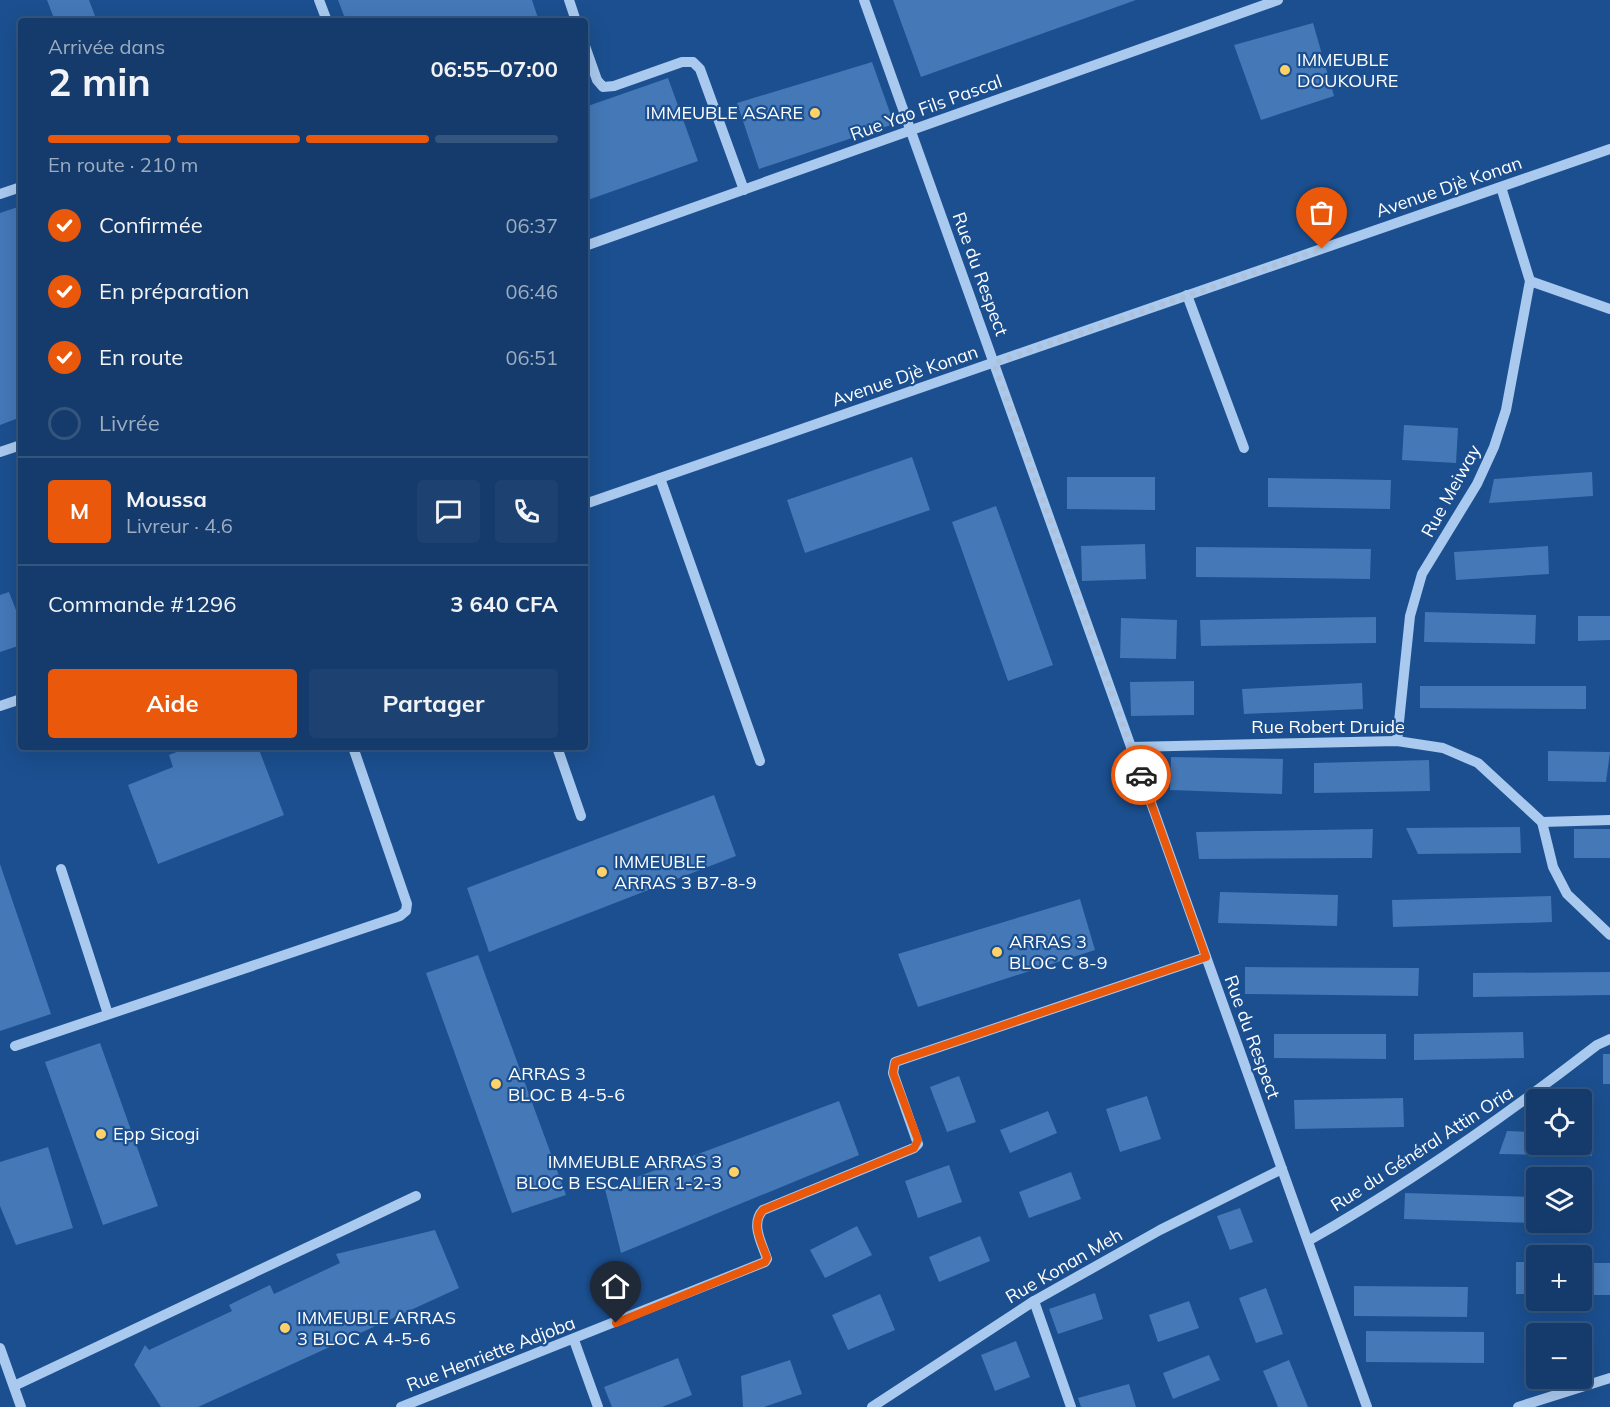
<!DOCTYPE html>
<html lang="fr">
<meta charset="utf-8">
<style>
:root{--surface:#143b6b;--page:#1d4271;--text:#f1f3f6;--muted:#9dadc1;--line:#33557e;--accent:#ea580c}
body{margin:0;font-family:Mulish,sans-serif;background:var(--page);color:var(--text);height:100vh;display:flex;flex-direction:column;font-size:22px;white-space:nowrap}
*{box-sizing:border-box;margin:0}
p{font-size:20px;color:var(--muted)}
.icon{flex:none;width:33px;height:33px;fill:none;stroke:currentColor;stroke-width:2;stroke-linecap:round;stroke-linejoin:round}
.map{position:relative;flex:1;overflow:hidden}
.details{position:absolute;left:18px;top:18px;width:570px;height:732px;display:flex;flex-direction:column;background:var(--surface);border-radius:6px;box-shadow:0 6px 24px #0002,0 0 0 2px var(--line)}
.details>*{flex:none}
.tools{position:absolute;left:1526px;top:1089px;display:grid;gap:12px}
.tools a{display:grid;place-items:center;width:66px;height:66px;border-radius:6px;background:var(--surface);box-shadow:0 6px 24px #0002,0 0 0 2px var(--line);font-size:30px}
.pin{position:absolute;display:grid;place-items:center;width:51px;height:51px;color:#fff;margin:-62px -26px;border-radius:50% 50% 50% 0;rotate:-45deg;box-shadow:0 0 6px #0007}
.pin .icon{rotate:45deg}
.courier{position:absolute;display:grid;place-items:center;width:60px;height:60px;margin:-30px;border:4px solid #ea580c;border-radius:50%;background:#fff;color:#222;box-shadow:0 2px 8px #0007}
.summary em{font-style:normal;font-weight:700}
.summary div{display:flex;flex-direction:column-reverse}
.summary{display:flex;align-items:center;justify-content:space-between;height:102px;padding:0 30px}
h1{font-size:39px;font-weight:700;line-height:45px}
.bar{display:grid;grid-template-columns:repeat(4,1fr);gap:9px 6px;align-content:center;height:72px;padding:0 30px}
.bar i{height:8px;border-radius:4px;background:var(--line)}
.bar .selected{background:var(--accent)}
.bar p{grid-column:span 4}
.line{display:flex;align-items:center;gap:15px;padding:0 30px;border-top:2px solid var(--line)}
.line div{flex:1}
.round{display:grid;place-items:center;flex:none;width:63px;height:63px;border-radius:6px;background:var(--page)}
ol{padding:0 30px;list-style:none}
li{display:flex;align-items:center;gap:18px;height:66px}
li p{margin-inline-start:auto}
li .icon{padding:6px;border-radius:50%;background:var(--accent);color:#fff;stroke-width:4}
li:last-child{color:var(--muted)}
li i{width:33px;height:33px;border:3px solid var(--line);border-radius:50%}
.cta{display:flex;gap:12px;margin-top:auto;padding:12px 30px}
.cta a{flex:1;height:69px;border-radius:6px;background:var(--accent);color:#fff;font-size:24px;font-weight:700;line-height:69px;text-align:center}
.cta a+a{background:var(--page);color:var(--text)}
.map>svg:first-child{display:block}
.building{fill:#4478b7}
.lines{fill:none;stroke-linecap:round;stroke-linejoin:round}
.minor{stroke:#a9c9ee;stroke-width:10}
.done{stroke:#afc1d8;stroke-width:6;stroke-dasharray:0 10.8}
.route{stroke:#ea580c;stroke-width:8}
.poi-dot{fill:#ffd166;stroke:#1b4f8f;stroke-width:2}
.labels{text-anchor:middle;stroke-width:4.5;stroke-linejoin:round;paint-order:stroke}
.poi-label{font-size:18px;fill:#fff;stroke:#1b4f8f;text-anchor:start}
.street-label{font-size:18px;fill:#fff;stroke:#1b4f8f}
</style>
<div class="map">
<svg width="1610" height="1407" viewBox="0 0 1610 1407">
<rect width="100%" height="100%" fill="#1b4f8f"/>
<g class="building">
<polygon points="47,0 89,0 97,21 55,21"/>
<polygon points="338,0 532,0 539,21 346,21"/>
<polygon points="893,0 1136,0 921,77"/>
<polygon points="1313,23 1334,96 1261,120 1234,45"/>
<polygon points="872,62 894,124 759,169 737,103"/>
<polygon points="668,78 698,161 585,201 585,107"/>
<polygon points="21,206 21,417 0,425 0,213"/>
<polygon points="1404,425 1458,428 1456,463 1402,460"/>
<polygon points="912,457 930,510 805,553 787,500"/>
<polygon points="1592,472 1593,496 1489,503 1494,479"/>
<polygon points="1067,477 1155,477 1155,510 1067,509"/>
<polygon points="1268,478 1391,480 1390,509 1268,507"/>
<polygon points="996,506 1053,665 1008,681 952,522"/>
<polygon points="1145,544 1146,579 1082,581 1081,546"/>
<polygon points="1548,546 1549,574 1456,580 1454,552"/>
<polygon points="1196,547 1371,549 1370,579 1196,577"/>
<polygon points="9,592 21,623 21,645 0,652 0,595"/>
<polygon points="1425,612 1536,615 1535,644 1424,642"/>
<polygon points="1578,616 1610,616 1610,640 1578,641"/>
<polygon points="1376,617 1376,643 1201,646 1200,620"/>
<polygon points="1121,618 1177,620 1176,659 1120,658"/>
<polygon points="1194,681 1194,715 1131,716 1130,682"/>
<polygon points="1362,683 1363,709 1244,714 1242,689"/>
<polygon points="1420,686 1586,686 1586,709 1420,708"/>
<polygon points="190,747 258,747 284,815 158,864 128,785 173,767 169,755"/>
<polygon points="1548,751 1610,752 1606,782 1548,781"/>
<polygon points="1171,757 1283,759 1282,794 1170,790"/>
<polygon points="1429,760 1430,791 1314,793 1314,763"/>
<polygon points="714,795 736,856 489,952 467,888"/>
<polygon points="1520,827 1521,853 1418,854 1406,828"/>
<polygon points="1373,829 1372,858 1199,859 1196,832"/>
<rect x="1574" y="829" width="36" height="29"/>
<polygon points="0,864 51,1014 0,1031"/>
<polygon points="1220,892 1338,895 1337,926 1218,923"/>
<polygon points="1551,896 1552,922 1393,927 1392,900"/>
<polygon points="1080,899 1095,950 918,1007 898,954"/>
<polygon points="478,955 566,1195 512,1213 426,973"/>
<polygon points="1245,967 1419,968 1418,996 1245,994"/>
<polygon points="1610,972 1610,995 1473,997 1473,973"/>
<polygon points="1523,1032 1524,1058 1414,1060 1414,1034"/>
<polygon points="1274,1034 1386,1034 1386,1059 1274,1058"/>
<polygon points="100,1043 158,1206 103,1225 45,1062"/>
<rect x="1603" y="1054" width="7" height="30"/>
<polygon points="959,1076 976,1122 947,1132 930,1087"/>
<polygon points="1147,1096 1161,1139 1120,1152 1106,1109"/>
<polygon points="1403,1098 1404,1127 1295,1129 1294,1100"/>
<polygon points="839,1101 859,1155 621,1253 605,1189"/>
<polygon points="1048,1111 1057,1133 1010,1153 1000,1130"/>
<polygon points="1507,1131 1536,1132 1536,1144 1581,1144 1581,1133 1593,1133 1592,1156 1499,1154"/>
<polygon points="48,1147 73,1228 16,1245 0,1206 0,1162"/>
<polygon points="949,1165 962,1202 918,1218 905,1181"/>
<polygon points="1071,1172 1081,1199 1029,1218 1019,1192"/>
<polygon points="1405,1193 1536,1197 1536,1223 1404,1219"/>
<rect x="1581" y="1198" width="8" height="26"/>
<polygon points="1240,1208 1253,1242 1230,1250 1217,1216"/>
<polygon points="857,1226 872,1255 825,1278 810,1250"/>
<polygon points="435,1230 459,1288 198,1407 161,1407 134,1365 145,1345 149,1350 232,1311 229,1305 270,1285 274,1294 340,1263 336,1254"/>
<polygon points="980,1236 990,1261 939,1282 929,1257"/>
<rect x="1516" y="1262" width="20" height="32"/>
<rect x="1581" y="1263" width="29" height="32"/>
<polygon points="1354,1286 1468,1287 1467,1317 1354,1316"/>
<polygon points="1266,1288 1283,1334 1256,1343 1239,1298"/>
<polygon points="1095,1293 1103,1319 1058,1334 1049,1309"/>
<polygon points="880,1294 895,1330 848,1350 832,1315"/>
<polygon points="1189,1301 1199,1328 1158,1342 1149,1315"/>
<polygon points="1366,1331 1484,1332 1484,1363 1366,1362"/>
<polygon points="1016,1341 1030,1377 995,1391 981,1355"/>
<polygon points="1209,1355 1220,1380 1173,1399 1163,1373"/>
<polygon points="678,1358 692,1395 662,1407 612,1407 604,1387"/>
<polygon points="790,1360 802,1394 764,1407 743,1407 741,1376"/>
<polygon points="1289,1360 1308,1407 1278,1407 1263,1371"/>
<polygon points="1129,1384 1136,1407 1081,1407 1078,1398"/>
</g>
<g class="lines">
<g class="minor">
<polyline points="319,0 327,21"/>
<polyline points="569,0 576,21"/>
<polyline points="864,0 1367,1407"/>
<polyline points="585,46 597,80 603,87 614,86 682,62 693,62 700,69 744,190"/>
<polyline points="0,194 21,187"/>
<polyline points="585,246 1278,0"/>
<polyline points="1530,281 1610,309"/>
<polyline points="1187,295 1244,448"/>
<polyline points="0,452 21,445"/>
<polyline points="660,478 760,761"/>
<polyline points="585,504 1610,149"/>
<polyline points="0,706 21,699"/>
<polyline points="1397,741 1410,616 1422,574 1477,484 1494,447 1506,410 1530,281 1501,187"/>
<polyline points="557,747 581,816"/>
<polyline points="1131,747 1397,741 1443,748 1478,763 1542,822 1553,867 1567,894 1610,935"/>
<polyline points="1542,822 1610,820"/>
<polyline points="61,869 108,1014"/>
<polyline points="15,1046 400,916 406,911 407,904 353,747"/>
<path d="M1308,1241C1410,1183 1504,1117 1597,1045L1610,1039"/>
<polyline points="1034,1301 1071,1407"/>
<polyline points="574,1340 598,1407"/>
<polyline points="0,1348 21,1407"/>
<polyline points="14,1386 416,1196"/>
<path d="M401,1407L765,1262L767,1259C762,1243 750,1224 763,1210L914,1148L918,1144L893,1073L895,1062L1206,957"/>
<polyline points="872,1407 1034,1301 1160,1230 1282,1169"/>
<polyline points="1518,1407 1610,1378"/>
</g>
</g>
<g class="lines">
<polyline class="done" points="1141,775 994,363 1322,249"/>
<path class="route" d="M616,1323L765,1262L767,1258C762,1243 750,1224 763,1210L914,1148L918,1140L893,1073L895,1062L1206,957L1141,775"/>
</g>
<g class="poi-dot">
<circle cx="1285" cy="70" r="6"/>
<circle cx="815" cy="113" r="6"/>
<circle cx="602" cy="872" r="6"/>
<circle cx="997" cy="952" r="6"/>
<circle cx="496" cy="1084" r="6"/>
<circle cx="101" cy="1134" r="6"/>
<circle cx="734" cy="1172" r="6"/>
<circle cx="285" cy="1328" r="6"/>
</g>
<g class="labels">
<g class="poi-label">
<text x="1297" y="66">IMMEUBLE<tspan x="1297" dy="21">DOUKOURE</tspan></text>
<text x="803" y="119" text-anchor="end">IMMEUBLE ASARE</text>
<text x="614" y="868">IMMEUBLE<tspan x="614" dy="21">ARRAS 3 B7-8-9</tspan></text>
<text x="1009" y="948">ARRAS 3<tspan x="1009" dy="21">BLOC C 8-9</tspan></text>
<text x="508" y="1080">ARRAS 3<tspan x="508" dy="21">BLOC B 4-5-6</tspan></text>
<text x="113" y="1140">Epp Sicogi</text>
<text x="722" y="1168" text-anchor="end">IMMEUBLE ARRAS 3<tspan x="722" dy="21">BLOC B ESCALIER 1-2-3</tspan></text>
<text x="297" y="1324">IMMEUBLE ARRAS<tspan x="297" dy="21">3 BLOC A 4-5-6</tspan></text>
</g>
<g class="street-label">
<text transform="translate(926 108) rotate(-20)" y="6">Rue Yao Fils Pascal</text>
<text transform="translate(1449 187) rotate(-19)" y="6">Avenue Djè Konan</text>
<text transform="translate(980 274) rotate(70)" y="6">Rue du Respect</text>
<text transform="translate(905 376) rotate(-19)" y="6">Avenue Djè Konan</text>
<text transform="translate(1451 491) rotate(-61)" y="6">Rue Meiway</text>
<text x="1328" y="733">Rue Robert Druide</text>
<text transform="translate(1252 1037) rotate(70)" y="6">Rue du Respect</text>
<text transform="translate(1422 1149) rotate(-33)" y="6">Rue du Général Attin Oria</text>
<text transform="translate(1064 1266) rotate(-30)" y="6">Rue Konan Meh</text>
<text transform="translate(491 1354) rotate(-21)" y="6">Rue Henriette Adjoba</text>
</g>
</g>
</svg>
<div class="tools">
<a><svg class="icon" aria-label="locate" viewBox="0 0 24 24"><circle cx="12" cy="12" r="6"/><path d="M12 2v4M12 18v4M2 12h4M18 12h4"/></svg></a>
<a><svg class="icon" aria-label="layers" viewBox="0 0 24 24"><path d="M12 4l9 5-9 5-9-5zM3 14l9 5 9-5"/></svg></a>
<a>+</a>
<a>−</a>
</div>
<div class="pin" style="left:1322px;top:249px;background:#ea580c"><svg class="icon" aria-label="bag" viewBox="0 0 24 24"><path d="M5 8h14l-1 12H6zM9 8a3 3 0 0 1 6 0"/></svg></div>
<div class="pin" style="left:616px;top:1323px;background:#1f2937"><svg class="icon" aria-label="home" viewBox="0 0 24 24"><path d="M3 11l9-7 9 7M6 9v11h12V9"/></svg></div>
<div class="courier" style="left:1141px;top:775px"><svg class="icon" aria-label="car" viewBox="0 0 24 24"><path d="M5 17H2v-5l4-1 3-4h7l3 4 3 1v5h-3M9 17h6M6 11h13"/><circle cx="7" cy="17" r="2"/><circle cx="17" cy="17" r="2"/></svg></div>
<section class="details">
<div class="summary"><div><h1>2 min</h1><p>Arrivée dans</p></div><em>06:55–07:00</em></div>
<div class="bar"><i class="selected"></i><i class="selected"></i><i class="selected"></i><i></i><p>En route · 210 m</p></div>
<ol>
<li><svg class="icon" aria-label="check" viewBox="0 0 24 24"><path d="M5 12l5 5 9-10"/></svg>Confirmée<p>06:37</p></li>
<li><svg class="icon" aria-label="check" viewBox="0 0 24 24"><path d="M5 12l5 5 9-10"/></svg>En préparation<p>06:46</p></li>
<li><svg class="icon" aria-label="check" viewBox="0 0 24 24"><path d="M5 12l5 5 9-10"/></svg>En route<p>06:51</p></li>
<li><i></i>Livrée</li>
</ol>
<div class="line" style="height:108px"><b class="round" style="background:var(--accent);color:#fff">M</b><div><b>Moussa</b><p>Livreur · 4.6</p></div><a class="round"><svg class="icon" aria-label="chat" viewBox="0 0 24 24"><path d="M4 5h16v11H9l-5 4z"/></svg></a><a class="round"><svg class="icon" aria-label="phone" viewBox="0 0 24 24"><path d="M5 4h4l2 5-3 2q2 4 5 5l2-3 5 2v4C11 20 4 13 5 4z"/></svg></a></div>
<div class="line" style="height:78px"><div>Commande #1296</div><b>3 640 CFA</b></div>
<div class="cta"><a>Aide</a><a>Partager</a></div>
</section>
</div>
